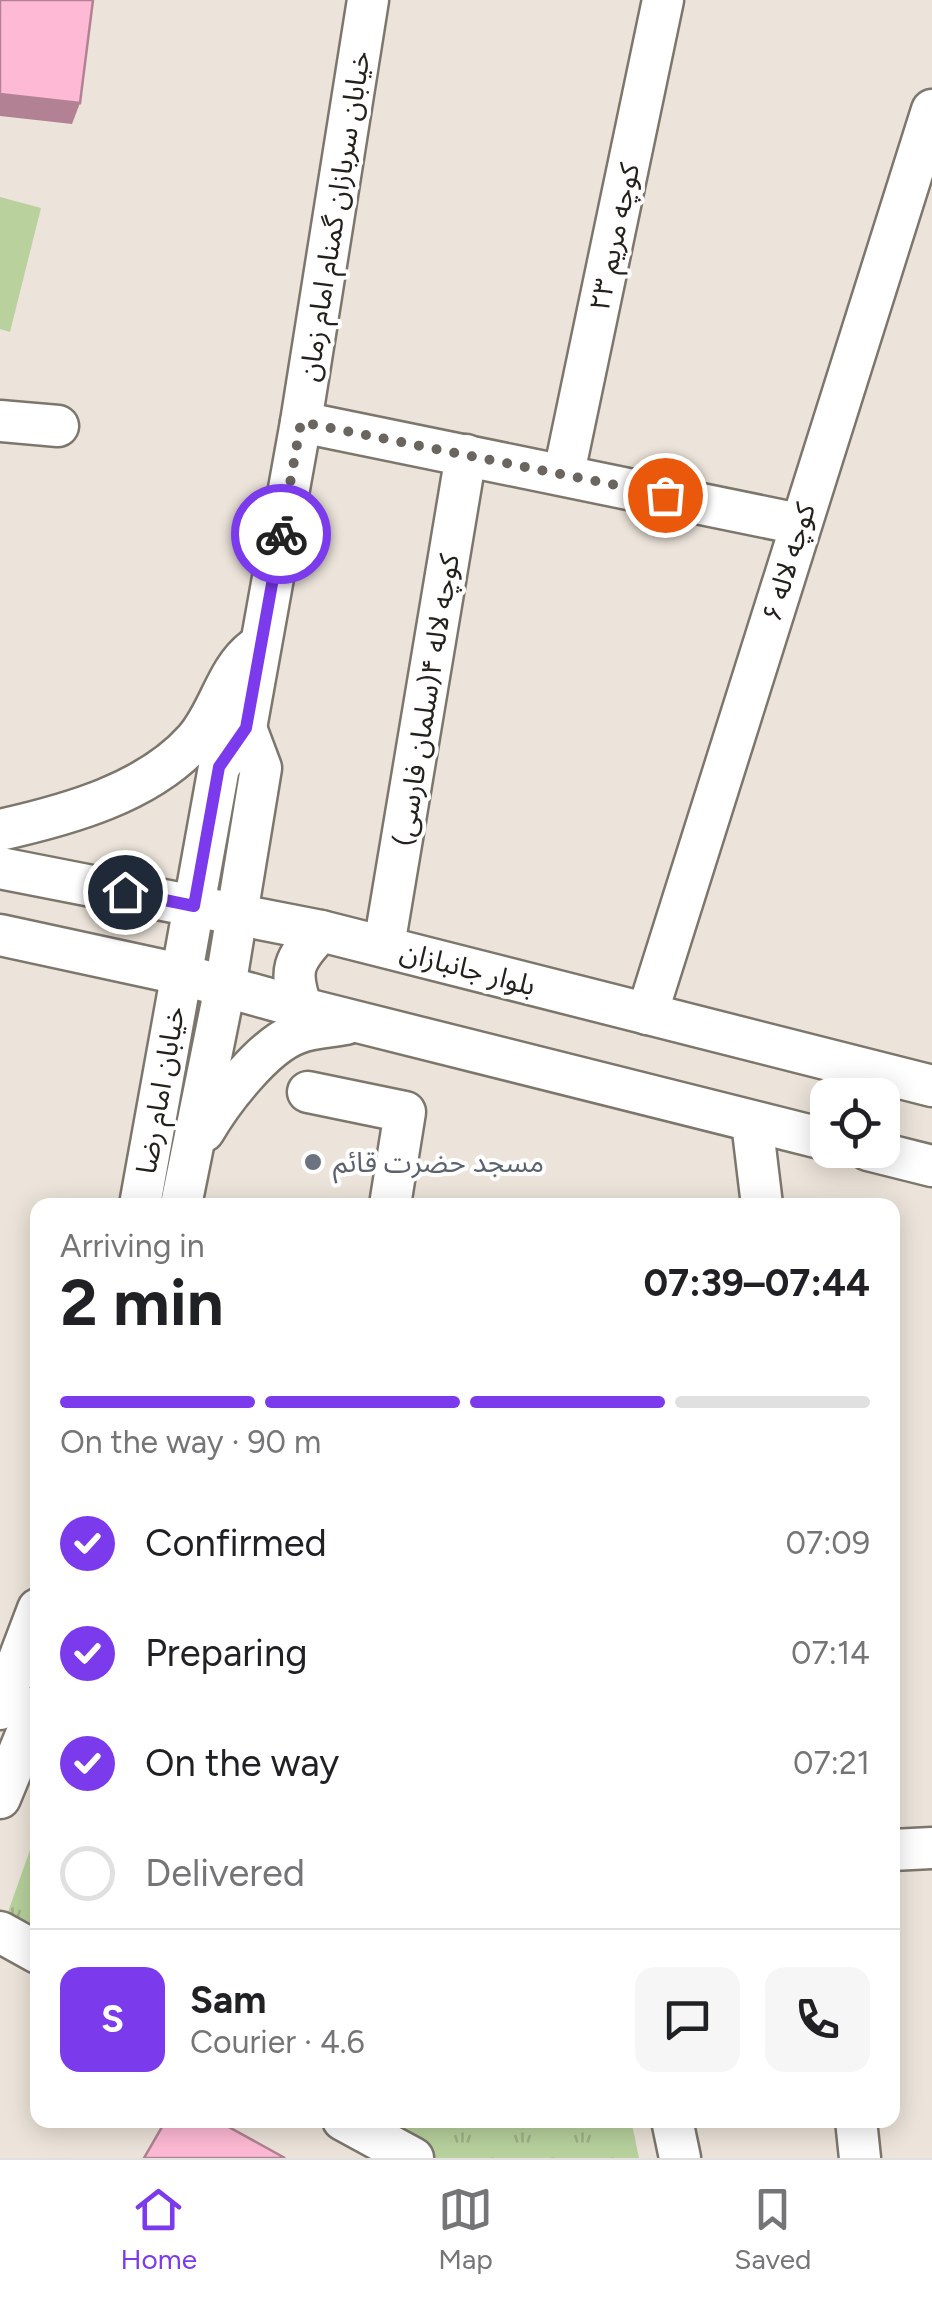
<!DOCTYPE html>
<meta charset="utf-8">
<style>
:root{--surface:#fff;--page:#f6f6f6;--text:#202124;--muted:#757577;--line:#e0e0e0;--accent:#7c3aed}
body{margin:0;font-family:Figtree,"Noto Sans Arabic",sans-serif;background:var(--page);color:var(--text);height:100vh;display:flex;flex-direction:column;font-size:38px;white-space:nowrap}
*{box-sizing:border-box;margin:0}
p{font-size:32px;color:var(--muted)}
.icon{flex:none;width:55px;height:55px;fill:none;stroke:currentColor;stroke-width:2;stroke-linecap:round;stroke-linejoin:round}
.map{position:relative;flex:1;overflow:hidden}
.drawer{position:absolute;left:30px;top:1198px;width:870px;height:930px;display:flex;flex-direction:column;background:var(--surface);border-radius:20px;box-shadow:0 5px 25px #0003}
.drawer>*{flex:none}
.tools{position:absolute;left:810px;top:1078px;display:grid;gap:20px}
.tools a{display:grid;place-items:center;width:90px;height:90px;border-radius:20px;background:var(--surface);box-shadow:0 5px 25px #0003;font-size:50px}
.pin{position:absolute;display:grid;place-items:center;width:85px;height:85px;color:#fff;margin:-42px;border:5px solid #fff;border-radius:50%;box-shadow:0 2px 10px #0007}
.courier{position:absolute;display:grid;place-items:center;width:100px;height:100px;margin:-50px;border:8px solid #7c3aed;border-radius:50%;background:#fff;color:#222;box-shadow:0 2px 12px #0007}
.headline em{font-style:normal;font-weight:700}
.headline div{display:flex;flex-direction:column-reverse}
.headline{display:flex;align-items:center;justify-content:space-between;height:170px;padding:0 30px}
h1{font-size:65px;font-weight:700;line-height:75px}
.bar{display:grid;grid-template-columns:repeat(4,1fr);gap:15px 10px;align-content:center;height:120px;padding:0 30px}
.bar i{height:12px;border-radius:8px;background:var(--line)}
.bar .on{background:var(--accent)}
.bar p{grid-column:span 4}
.line{display:flex;align-items:center;gap:25px;padding:0 30px;border-top:2px solid var(--line)}
.line div{flex:1}
.round{display:grid;place-items:center;flex:none;width:105px;height:105px;border-radius:20px;background:var(--page)}
ol{padding:0 30px;list-style:none}
li{display:flex;align-items:center;gap:30px;height:110px}
li p{margin-inline-start:auto}
li .icon{padding:10px;border-radius:50%;background:var(--accent);color:#fff;stroke-width:4}
li:last-child{color:var(--muted)}
li i{width:55px;height:55px;border:5px solid var(--line);border-radius:50%}
.tab-bar{display:flex;justify-content:space-around;align-items:center;height:140px;border-top:2px solid var(--line);background:var(--surface);font-size:28px;color:var(--muted)}
.tab-bar a{display:grid;justify-items:center;gap:5px}
.tab-bar .on{color:var(--accent)}
.map>svg:first-child{display:block}
.park{fill:url(#park-tufts)}
.pitch{fill:#b8d19d}
.lines{fill:none;stroke-linecap:round;stroke-linejoin:round}
.minor-casing{stroke:#7d766d;stroke-width:45}
.minor{stroke:#fff;stroke-width:40}
.shaded-wall{fill:#b28294}
.building{fill:#febad4;stroke:#b28294;stroke-width:2.5}
.done{stroke:#6a655f;stroke-width:10;stroke-dasharray:0 18}
.route{stroke:#7c3aed;stroke-width:12}
.worship-dot{fill:#6b7280;stroke:#fff;stroke-width:4}
.labels{text-anchor:middle;stroke-width:8;stroke-linejoin:round;paint-order:stroke}
.street-label{font-size:28px;fill:#24211d;stroke:#fff}
.worship-label{font-size:28px;fill:#5b616d;stroke:#fff;text-anchor:start}
</style>
<div class="map">
<svg width="932" height="2158" viewBox="0 0 932 2158">
<defs>
<pattern id="park-tufts" width="24" height="20" patternUnits="userSpaceOnUse" patternTransform="scale(2.5)"><rect width="24" height="20" fill="#b8d19d"/><path d="M3 7l-1-3M5 7V3M7 7l1-3M15 17l-1-3M17 17v-4M19 17l1-3" fill="none" stroke="#9eb387"/></pattern>
</defs>
<rect width="100%" height="100%" fill="#ece4da"/>
<g class="park">
<polygon points="37,1830 37,1933 7,1915"/>
<polygon points="367,2120 631,2120 639,2158 434,2158"/>
</g>
<polygon class="pitch" points="0,197 41,208 10,332 0,329"/>
<g class="lines">
<g class="minor-casing">
<g id="minor">
<polyline points="0,421 58,426"/>
<polyline points="301,422 799,524"/>
<polyline points="564,473 663,0"/>
<path d="M0,830C67,815 148,793 195,740C219,713 226,670 254,649"/>
<polyline points="0,868 321,931 932,1086"/>
<polyline points="0,935 180,974 302,1008 828,1140"/>
<polyline points="384,946 466,455"/>
<path d="M302,1008C288,970 293,960 321,931"/>
<polyline points="647,1014 932,110"/>
<polyline points="308,1092 405,1112 390,1205"/>
<polyline points="752,1122 762,1205"/>
<path d="M204,1131C222,1100 264,1045 298,1033C313,1027 331,1027 346,1024"/>
<polyline points="868,1150 932,1166"/>
<polyline points="140,1205 219,767 246,728 301,422 368,0"/>
<polyline points="181,1205 225,987 261,768 246,728"/>
<polyline points="0,1709 38,1609"/>
<polyline points="0,1798 38,1706"/>
<polyline points="892,1850 932,1848"/>
<polyline points="0,1932 38,1953"/>
<polyline points="343,2120 413,2158"/>
<polyline points="672,2120 680,2158"/>
<polyline points="856,2120 860,2158"/>
</g>
</g>
<use href="#minor" class="minor"/>
</g>
<polygon class="shaded-wall" points="0,94 80,103 72,124 0,116"/>
<g class="building">
<polygon points="0,0 93,0 80,103 0,94"/>
<polygon points="166,2120 216,2120 285,2158 144,2158"/>
</g>
<g class="lines">
<polyline class="done" points="281,534 301,422 665,495"/>
<polyline class="route" points="125,892 194,906 219,767 246,728 281,534"/>
</g>
<circle class="worship-dot" cx="313" cy="1162" r="10"/>
<g class="labels">
<g class="street-label">
<text transform="translate(334 216) rotate(-81)" y="10">خیابان سربازان گمنام امام زمان</text>
<text transform="translate(614 237) rotate(-78)" y="10">کوچه مریم ۲۳</text>
<text transform="translate(788 562) rotate(-73)" y="10">کوچه لاله ۶</text>
<text transform="translate(426 700) rotate(-81)" y="10">کوچه لاله ۴(سلمان فارسی)</text>
<text transform="translate(468 968) rotate(15)" y="10">بلوار جانبازان</text>
<text transform="translate(160 1090) rotate(-80)" y="10">خیابان امام رضا</text>
</g>
<g class="worship-label">
<text x="333" y="1172">مسجد حضرت قائم</text>
</g>
</g>
</svg>
<div class="tools">
<a><svg class="icon" aria-label="locate" viewBox="0 0 24 24"><circle cx="12" cy="12" r="6"/><path d="M12 2v4M12 18v4M2 12h4M18 12h4"/></svg></a>
</div>
<div class="pin" style="left:665px;top:495px;background:#ea580c"><svg class="icon" aria-label="bag" viewBox="0 0 24 24"><path d="M5 8h14l-1 12H6zM9 8a3 3 0 0 1 6 0"/></svg></div>
<div class="pin" style="left:125px;top:892px;background:#1f2937"><svg class="icon" aria-label="home" viewBox="0 0 24 24"><path d="M3 11l9-7 9 7M6 9v11h12V9"/></svg></div>
<div class="courier" style="left:281px;top:534px"><svg class="icon" aria-label="bike" viewBox="0 0 24 24"><circle cx="6" cy="16" r="4"/><circle cx="18" cy="16" r="4"/><path d="M6 16l4-8h5l3 8M10 8l3 8H6M13 5h3"/></svg></div>
<section class="drawer">
<div class="headline"><div><h1>2 min</h1><p>Arriving in</p></div><em>07:39–07:44</em></div>
<div class="bar"><i class="on"></i><i class="on"></i><i class="on"></i><i></i><p>On the way · 90 m</p></div>
<ol>
<li><svg class="icon" aria-label="check" viewBox="0 0 24 24"><path d="M5 12l5 5 9-10"/></svg>Confirmed<p>07:09</p></li>
<li><svg class="icon" aria-label="check" viewBox="0 0 24 24"><path d="M5 12l5 5 9-10"/></svg>Preparing<p>07:14</p></li>
<li><svg class="icon" aria-label="check" viewBox="0 0 24 24"><path d="M5 12l5 5 9-10"/></svg>On the way<p>07:21</p></li>
<li><i></i>Delivered</li>
</ol>
<div class="line" style="height:180px"><b class="round" style="background:var(--accent);color:#fff">S</b><div><b>Sam</b><p>Courier · 4.6</p></div><a class="round"><svg class="icon" aria-label="chat" viewBox="0 0 24 24"><path d="M4 5h16v11H9l-5 4z"/></svg></a><a class="round"><svg class="icon" aria-label="phone" viewBox="0 0 24 24"><path d="M5 4h4l2 5-3 2q2 4 5 5l2-3 5 2v4C11 20 4 13 5 4z"/></svg></a></div>
</section>
</div>
<nav class="tab-bar">
<a class="on"><svg class="icon" aria-label="home" viewBox="0 0 24 24"><path d="M3 11l9-7 9 7M6 9v11h12V9"/></svg>Home</a>
<a><svg class="icon" aria-label="map" viewBox="0 0 24 24"><path d="M3 6l6-2 6 2 6-2v14l-6 2-6-2-6 2zM9 4v14M15 6v14"/></svg>Map</a>
<a><svg class="icon" aria-label="saved" viewBox="0 0 24 24"><path d="M7 4h10v16l-5-4-5 4z"/></svg>Saved</a>
</nav>
